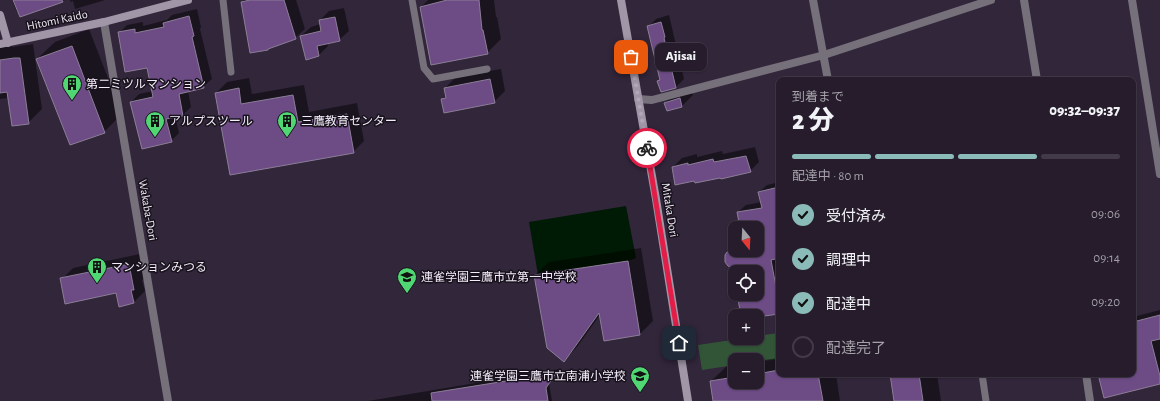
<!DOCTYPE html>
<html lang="ja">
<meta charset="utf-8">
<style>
:root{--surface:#261c2c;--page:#322938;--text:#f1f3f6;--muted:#a4a1a9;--line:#423a48;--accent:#8bbbb9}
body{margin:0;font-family:"Alegreya Sans","Noto Sans JP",sans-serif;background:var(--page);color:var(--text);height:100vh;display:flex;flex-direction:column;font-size:15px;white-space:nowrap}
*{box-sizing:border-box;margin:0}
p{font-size:13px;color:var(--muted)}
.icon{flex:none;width:22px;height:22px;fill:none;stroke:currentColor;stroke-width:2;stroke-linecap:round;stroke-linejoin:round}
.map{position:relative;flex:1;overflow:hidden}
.side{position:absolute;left:776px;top:77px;width:360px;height:300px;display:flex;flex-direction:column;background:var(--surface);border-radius:8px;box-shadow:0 1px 3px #0004,0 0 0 1px var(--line)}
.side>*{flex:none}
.needle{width:26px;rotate:162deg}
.fabs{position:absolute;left:728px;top:221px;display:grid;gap:8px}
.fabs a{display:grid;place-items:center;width:36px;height:36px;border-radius:8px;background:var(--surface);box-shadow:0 1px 3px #0004,0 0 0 1px var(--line);font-size:20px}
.pin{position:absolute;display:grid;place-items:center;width:34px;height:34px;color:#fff;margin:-17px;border-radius:8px;box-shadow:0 2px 6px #0006}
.courier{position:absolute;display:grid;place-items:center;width:40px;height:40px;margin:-20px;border:3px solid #e11d48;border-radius:50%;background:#fff;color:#222;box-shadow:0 1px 5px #0007}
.bubble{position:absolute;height:28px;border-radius:8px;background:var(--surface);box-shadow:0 1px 3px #0004,0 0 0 1px var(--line);font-size:13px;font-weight:800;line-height:28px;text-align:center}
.headline em{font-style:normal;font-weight:800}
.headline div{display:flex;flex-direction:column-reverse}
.headline{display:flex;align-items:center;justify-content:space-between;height:68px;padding:0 16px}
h1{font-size:26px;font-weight:800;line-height:30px}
.bar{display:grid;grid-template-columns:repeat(4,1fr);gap:6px 4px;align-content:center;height:48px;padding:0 16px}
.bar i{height:5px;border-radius:3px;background:var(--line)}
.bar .current{background:var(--accent)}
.bar p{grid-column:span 4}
ol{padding:0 16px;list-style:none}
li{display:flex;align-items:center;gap:12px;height:44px}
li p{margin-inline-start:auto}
li .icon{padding:4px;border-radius:50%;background:var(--accent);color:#111;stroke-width:4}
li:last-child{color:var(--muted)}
li i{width:22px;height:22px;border:2px solid var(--line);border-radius:50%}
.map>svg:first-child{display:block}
.green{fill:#325538}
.water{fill:#001b05}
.shadow{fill:#0007}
.building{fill:#6d4b85;stroke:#8c7e97}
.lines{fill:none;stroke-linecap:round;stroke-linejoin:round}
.lane{stroke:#76707b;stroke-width:7}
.street{stroke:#76707b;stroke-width:8}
.secondary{stroke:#a096a7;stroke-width:8}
.done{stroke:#b0a7b7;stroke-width:4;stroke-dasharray:0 7.2}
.route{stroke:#e11d48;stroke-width:5}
.labels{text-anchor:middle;stroke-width:3;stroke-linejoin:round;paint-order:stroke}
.street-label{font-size:12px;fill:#f4ecfa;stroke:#17121b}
.poi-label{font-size:12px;fill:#f4ecfa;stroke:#17121b;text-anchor:start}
</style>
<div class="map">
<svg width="1160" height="401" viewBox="0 0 1160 401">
<rect width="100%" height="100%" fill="#32263b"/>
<polygon class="green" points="779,333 779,359 757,362 757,360 735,360 735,365 702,370 698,345 745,338 757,338 757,336"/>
<polygon class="water" points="626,206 636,258 628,261 538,275 529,222"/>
<g class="shadow">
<polygon points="12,0 65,0 21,16 19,12 17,12"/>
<polygon points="70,0 105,0 75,9 73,1 70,2"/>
<polygon points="244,0 296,0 305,29 295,38 242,2"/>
<polygon points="428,0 494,0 496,17 497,17 501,39 487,53 421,7"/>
<polygon points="344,8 349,31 339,40 327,43 328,46 319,55 301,36 311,27 320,24 320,20 329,11"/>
<polygon points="197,9 201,27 200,29 212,79 203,87 188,91 191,107 183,115 175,116 179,133 171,141 131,102 139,94 153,91 147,67 119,33 127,25 143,22 143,26 167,20 172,15"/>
<polygon points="669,15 684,79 676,87 658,82 661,79 648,27 656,19"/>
<polygon points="89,29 122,114 104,132 37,59 55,42"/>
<polygon points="33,44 42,109 28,123 9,98 0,99 0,46 11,45 12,47"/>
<polygon points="501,69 505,91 494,102 442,99 447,95 445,88 456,77"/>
<polygon points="249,78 252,94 304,85 309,112 357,103 364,141 353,152 230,173 216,93 227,82"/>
<polygon points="691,88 693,95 682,106 668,110 665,103 676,92"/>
<polygon points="755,147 759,162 750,171 673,167 682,158 697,154 697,157 722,151 723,154"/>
<polygon points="779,182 779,313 755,316 738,294 757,294 757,272 735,272 735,278 727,252 735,245 735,250 757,250 757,228 741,228 738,212 746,205 762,202 759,192 767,185"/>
<polygon points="641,248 653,321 640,334 600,315 577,347 564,361 535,275 549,262"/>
<polygon points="140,254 145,278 142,280 145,291 134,302 117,292 62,279 73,268"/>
<polygon points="1160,310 1160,383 1099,374 1133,374 1133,317"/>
<polygon points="779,358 779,374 836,374 840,401 714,401 711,381 727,366 735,364 735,382 757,382 757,361"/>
<polygon points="559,369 549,383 552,401 368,401"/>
<polygon points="891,374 937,374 941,401 895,401"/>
</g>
<g class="building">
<polygon points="13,0 62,0 63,2 20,17"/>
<polygon points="250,0 284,0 296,39 268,49 268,50 250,53 241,2"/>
<polygon points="447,0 479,0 482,30 483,30 488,54 431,65 420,7"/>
<polygon points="189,16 194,36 192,37 204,88 179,94 183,116 166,119 172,142 142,149 130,102 153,97 147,68 125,72 118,32 135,29 135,33 164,27 163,23"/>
<polygon points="335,17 340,41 317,46 319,56 306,60 300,36 321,31 319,20"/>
<polygon points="661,22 665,37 664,38 676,88 661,92 657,81 660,80 647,26"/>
<polygon points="72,46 105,133 70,145 36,59"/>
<polygon points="14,58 20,58 29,124 12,126 7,92 0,93 0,60"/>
<polygon points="490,79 495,103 444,113 441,99 446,98 444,88"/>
<polygon points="239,88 241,104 293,95 298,122 347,114 354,153 230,175 215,93"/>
<polygon points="680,98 682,107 667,111 664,103"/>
<polygon points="746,156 751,172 721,179 720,178 695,183 694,181 675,185 672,167 688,163 688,165 713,159 714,162"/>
<polygon points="779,187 779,258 771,260 777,292 779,291 779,314 757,317 757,316 741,316 737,294 757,294 757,272 735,272 735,283 732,268 728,266 725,262 725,255 727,252 735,249 735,250 757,250 757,228 740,228 737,212 762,208 758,192"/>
<polygon points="628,261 640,335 604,341 599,313 564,362 547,348 534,275"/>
<polygon points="129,264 134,290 131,290 134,303 119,307 116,293 65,304 60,278"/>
<polygon points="1160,315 1160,339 1151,341 1160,376 1160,384 1104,398 1098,374 1133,374 1133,322"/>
<polygon points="779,370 779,374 818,374 823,401 713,401 710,381 735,377 735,382 757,382 757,374"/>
<polygon points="556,373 546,388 548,401 432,401 431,393"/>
<polygon points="890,374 919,374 923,401 894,401"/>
</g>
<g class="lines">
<g class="lane">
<polyline points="223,0 231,72"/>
<polyline points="412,0 424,68 433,79 487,69"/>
<polyline points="982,374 986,401"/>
</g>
<g class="street">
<polyline points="813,0 828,80"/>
<polyline points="1024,0 1037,80"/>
<polyline points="1132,0 1160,174"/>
<polyline points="104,22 168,401"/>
<polyline points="638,99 652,100 824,55 991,0"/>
<polyline points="1086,374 1090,401"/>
</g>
<g class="secondary">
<polyline points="621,0 656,199 688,401"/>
<polyline points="0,15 8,43"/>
<polyline points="0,44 104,22 188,0"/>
</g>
</g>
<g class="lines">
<polyline class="done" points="631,57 647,148"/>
<polyline class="route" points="647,148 679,343"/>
</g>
<defs>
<g id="building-pin" transform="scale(1)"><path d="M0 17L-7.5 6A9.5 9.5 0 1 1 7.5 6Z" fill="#51d674" stroke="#17121b"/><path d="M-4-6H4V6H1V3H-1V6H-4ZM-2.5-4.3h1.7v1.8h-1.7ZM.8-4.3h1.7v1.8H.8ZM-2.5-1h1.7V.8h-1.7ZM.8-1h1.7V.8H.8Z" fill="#111"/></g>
<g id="school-pin" transform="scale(1)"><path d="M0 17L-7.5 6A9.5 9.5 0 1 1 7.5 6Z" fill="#51d674" stroke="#17121b"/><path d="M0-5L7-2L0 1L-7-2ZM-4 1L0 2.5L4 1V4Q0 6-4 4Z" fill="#111"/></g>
</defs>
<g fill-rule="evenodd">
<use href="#building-pin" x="72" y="84"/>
<use href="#building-pin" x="155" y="121"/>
<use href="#building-pin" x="287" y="121"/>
<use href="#building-pin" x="97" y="267"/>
<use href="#school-pin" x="407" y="277"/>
<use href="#school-pin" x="640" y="376"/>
</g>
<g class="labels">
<g class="street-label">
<text transform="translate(57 20) rotate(-12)" y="4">Hitomi Kaido</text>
<text transform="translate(148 210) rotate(80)" y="4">Wakaba-Dori</text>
<text transform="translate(670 210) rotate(81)" y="4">Mitaka Dori</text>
</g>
<g class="poi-label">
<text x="86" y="88">第二ミツルマンション</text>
<text x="169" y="125">アルプスツール</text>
<text x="301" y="125">三鷹教育センター</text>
<text x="111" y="271">マンションみつる</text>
<text x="421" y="281">連雀学園三鷹市立第一中学校</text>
<text x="626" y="380" text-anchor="end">連雀学園三鷹市立南浦小学校</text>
</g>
</g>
</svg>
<div class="fabs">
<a><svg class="needle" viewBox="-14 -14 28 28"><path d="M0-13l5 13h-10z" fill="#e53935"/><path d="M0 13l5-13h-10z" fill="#a4a1a9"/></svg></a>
<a><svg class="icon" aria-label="locate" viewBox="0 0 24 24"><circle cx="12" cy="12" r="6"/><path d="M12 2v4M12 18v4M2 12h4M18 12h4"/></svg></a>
<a>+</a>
<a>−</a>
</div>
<div class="pin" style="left:631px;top:57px;background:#ea580c"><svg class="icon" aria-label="bag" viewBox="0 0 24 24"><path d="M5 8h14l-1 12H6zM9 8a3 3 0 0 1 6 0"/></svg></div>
<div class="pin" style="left:679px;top:343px;background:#1f2937"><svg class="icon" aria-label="home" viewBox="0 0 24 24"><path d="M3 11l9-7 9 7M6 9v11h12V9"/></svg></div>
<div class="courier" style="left:647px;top:148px"><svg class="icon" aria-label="bike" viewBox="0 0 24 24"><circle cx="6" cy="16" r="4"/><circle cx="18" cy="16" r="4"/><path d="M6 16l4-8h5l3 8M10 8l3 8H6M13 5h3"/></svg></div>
<div class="bubble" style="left:655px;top:43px;width:52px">Ajisai</div>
<section class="side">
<div class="headline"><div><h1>2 分</h1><p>到着まで</p></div><em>09:32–09:37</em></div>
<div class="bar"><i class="current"></i><i class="current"></i><i class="current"></i><i></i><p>配達中 · 80 m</p></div>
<ol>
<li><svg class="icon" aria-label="check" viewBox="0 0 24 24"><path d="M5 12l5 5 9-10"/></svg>受付済み<p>09:06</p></li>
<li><svg class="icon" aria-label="check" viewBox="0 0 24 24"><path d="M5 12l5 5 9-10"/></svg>調理中<p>09:14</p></li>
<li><svg class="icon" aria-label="check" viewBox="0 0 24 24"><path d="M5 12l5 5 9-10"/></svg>配達中<p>09:20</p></li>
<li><i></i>配達完了</li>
</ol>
</section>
</div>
